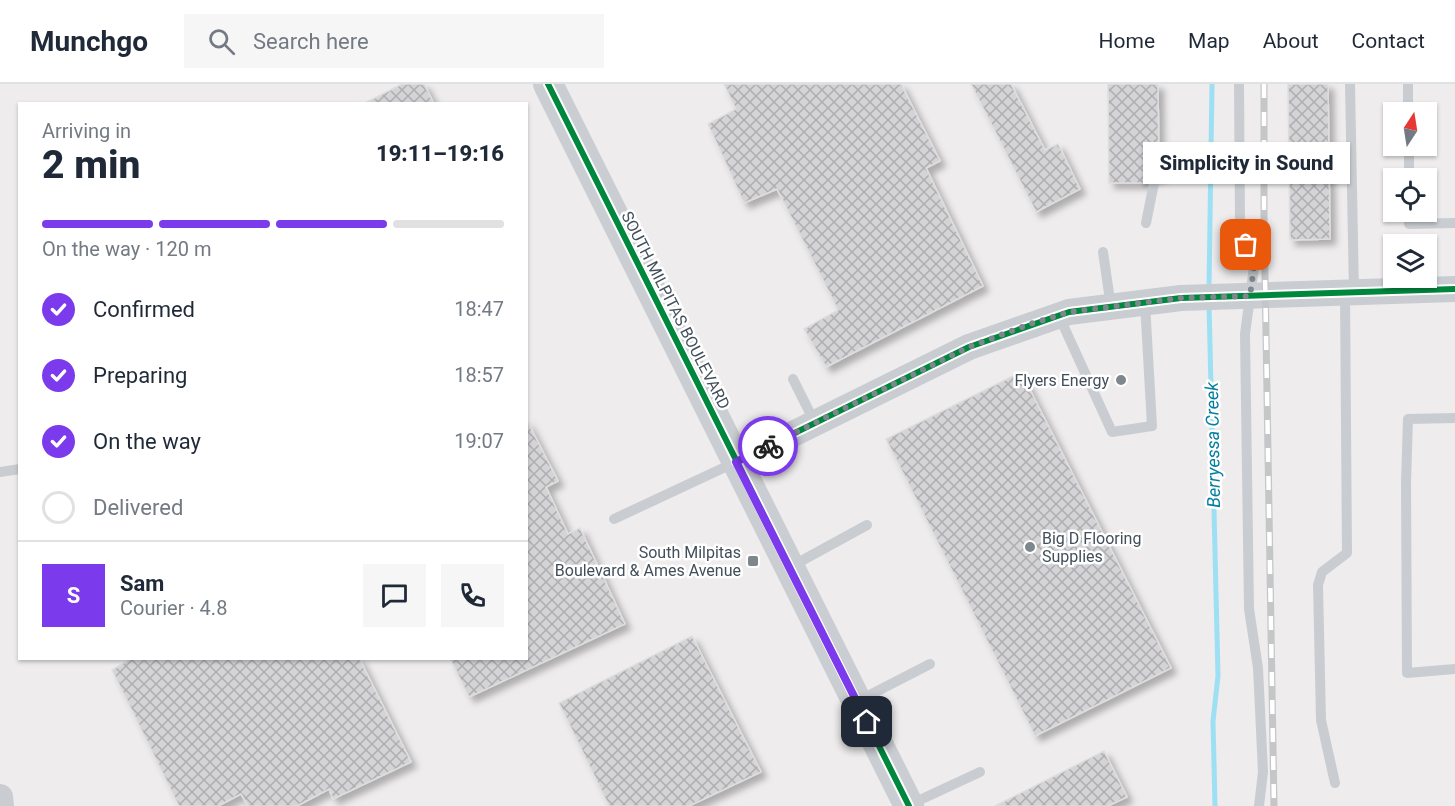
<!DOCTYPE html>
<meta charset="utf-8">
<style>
:root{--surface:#fff;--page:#f6f6f7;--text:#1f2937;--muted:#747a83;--line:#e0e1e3;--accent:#7c3aed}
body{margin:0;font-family:Roboto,sans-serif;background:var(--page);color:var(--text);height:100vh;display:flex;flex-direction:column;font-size:22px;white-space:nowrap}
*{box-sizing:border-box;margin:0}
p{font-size:20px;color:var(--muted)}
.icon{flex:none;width:33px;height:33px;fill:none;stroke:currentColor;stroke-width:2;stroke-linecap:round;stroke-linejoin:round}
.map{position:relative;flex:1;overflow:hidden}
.drawer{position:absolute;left:18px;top:18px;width:510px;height:558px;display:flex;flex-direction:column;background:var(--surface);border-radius:0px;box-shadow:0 2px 4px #0004}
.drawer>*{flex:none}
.needle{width:39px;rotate:12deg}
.fabs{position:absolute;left:1383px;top:18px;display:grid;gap:12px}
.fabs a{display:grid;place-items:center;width:54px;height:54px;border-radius:0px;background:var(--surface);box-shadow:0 2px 4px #0004;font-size:30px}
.pin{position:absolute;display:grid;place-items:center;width:51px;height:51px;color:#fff;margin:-26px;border-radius:12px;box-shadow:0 3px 9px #0006}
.courier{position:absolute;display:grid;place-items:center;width:60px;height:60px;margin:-30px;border:4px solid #7c3aed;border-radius:50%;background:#fff;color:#222;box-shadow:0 2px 8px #0007}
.bubble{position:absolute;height:42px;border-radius:0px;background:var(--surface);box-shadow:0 2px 4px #0004;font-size:20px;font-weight:800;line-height:42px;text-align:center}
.overview em{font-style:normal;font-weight:800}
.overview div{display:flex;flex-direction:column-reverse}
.overview{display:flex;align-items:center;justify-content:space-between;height:102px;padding:0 24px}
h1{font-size:39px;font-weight:800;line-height:45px}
.bar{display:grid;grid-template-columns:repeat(4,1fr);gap:9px 6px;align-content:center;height:72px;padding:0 24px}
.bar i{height:8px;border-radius:4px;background:var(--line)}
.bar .selected{background:var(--accent)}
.bar p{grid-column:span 4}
.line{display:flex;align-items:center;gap:15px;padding:0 24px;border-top:2px solid var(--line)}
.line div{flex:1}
.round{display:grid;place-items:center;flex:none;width:63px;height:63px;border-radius:0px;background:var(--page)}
ol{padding:0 24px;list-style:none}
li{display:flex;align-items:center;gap:18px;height:66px}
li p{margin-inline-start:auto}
li .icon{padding:6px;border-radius:50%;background:var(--accent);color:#fff;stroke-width:4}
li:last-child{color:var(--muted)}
li i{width:33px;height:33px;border:3px solid var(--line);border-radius:50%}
header{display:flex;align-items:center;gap:36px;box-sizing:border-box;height:84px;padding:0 30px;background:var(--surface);border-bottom:2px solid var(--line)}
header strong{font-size:28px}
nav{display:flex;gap:33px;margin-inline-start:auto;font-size:21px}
.search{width:420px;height:54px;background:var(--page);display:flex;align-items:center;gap:15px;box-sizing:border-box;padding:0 21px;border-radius:0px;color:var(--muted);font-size:22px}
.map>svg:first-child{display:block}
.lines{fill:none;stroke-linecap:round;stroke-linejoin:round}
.stream{stroke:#9de0f3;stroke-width:5}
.building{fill:url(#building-cross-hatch);stroke:#dededf;stroke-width:1.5;filter:url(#shadow)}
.service{stroke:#c9cdd1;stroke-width:10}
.tertiary{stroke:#c9cdd1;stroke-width:26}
.secondary{stroke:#cacdd2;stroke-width:30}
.rail-casing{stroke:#c4c6c8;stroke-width:7}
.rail{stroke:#fff;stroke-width:4.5;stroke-dasharray:14;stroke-linecap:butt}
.cycleway-casing{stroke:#fff;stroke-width:10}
.cycleway{stroke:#00873e;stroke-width:6}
.done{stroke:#7e868e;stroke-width:6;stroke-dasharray:0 10.8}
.route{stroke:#7c3aed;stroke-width:8}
.poi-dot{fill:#7e868e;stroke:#fff;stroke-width:2}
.labels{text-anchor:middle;stroke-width:5;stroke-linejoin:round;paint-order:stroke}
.street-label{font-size:16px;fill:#424f5b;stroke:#fff}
.poi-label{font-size:16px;fill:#424f5b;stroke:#fff;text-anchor:end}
.water-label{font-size:18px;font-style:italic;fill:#027ea0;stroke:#fff}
</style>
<header>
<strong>Munchgo</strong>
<div class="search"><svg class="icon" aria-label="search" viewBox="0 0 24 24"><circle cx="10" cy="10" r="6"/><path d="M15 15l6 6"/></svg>Search here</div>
<nav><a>Home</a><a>Map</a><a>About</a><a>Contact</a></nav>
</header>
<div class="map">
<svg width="1455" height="722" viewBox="0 0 1455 722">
<defs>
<pattern id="building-cross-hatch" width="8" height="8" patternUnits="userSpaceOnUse" patternTransform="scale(1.5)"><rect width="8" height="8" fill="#d4d4d7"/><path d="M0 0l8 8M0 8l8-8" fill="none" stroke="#aeaeb1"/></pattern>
<filter id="shadow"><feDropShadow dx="5.5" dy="5.5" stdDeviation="3" flood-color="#0004"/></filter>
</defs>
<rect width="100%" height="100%" fill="#eeecec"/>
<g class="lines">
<g class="stream">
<polyline points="1209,205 1212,0"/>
<polyline points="1209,220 1218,592 1213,637 1215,722"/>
</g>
</g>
<g class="building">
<polygon points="402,0 424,0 434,20 363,20"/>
<polygon points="724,0 901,0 940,77 926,84 983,202 826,283 804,245 838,226 777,105 744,119 708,40 736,25"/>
<polygon points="971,0 1011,0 1045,66 1058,60 1080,105 1036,128"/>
<polygon points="1108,0 1158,0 1159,93 1151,92 1146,99 1109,99"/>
<polygon points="1288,0 1328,0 1330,155 1290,156"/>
<polygon points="1021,288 1171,584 1035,652 886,355"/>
<polygon points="526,335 558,397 546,403 568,450 580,444 625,540 469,613 450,574 526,574"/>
<polygon points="692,552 761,688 689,722 609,722 559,619"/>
<polygon points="132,574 359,574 411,678 333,715 329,705 297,722 248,722 241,710 218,722 179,722 112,586"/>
<polygon points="1104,667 1127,713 1108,722 995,722"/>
</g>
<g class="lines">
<g class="service">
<polyline points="1239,0 1240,138 1254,183 1245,250 1249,525 1258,584 1263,688 1259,722"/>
<polyline points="1350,0 1354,209"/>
<polyline points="1408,0 1408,28"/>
<polyline points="1409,62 1409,94"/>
<polyline points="1409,128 1409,140 1455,139"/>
<polyline points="1146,139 1154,99"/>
<polyline points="1103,168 1111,223"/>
<polyline points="1059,232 1112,348 1152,342 1145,219"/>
<polyline points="793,295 815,339"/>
<polyline points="1455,334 1408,335 1406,398 1407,589 1455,585"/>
<polyline points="0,388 20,385"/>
<polyline points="614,435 736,378"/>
<polyline points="792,482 867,441"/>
<polyline points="860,616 930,580"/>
<polyline points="1335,699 1321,636 1318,501 1322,488 1347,469 1345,209"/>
<polyline points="909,721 980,688"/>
</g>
<g class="tertiary">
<polyline points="736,378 969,263 1069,228 1181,214 1455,205"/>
<polyline points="0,713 1,722"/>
</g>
<polyline class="secondary" points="548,0 909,722"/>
<g class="rail-casing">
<polyline id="rail" points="1264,0 1264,132 1274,722"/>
</g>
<use href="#rail" class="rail"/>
<g class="cycleway-casing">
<g id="cycleway">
<polyline points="548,0 909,722"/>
<polyline points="736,378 969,263 1069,228 1181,214 1455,205"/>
</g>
</g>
<use href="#cycleway" class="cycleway"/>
</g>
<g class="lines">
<polyline class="done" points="768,362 969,263 1030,240 1069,228 1181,214 1250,212 1254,183 1246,161"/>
<polyline class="route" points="768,362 736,378 867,638"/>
</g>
<g class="poi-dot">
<circle cx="1121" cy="296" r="6"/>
<circle cx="1030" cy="463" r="6"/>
<rect x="747" y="471" width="12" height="12" rx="3"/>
</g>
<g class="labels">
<g class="street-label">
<text transform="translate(676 226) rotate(63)" y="6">SOUTH MILPITAS BOULEVARD</text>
</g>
<g class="poi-label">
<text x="1109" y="302">Flyers Energy</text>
<text x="1042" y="460" text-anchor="start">Big D Flooring<tspan x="1042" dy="18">Supplies</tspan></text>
<text x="741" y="474">South Milpitas<tspan x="741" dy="18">Boulevard &amp; Ames Avenue</tspan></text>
</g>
<g class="water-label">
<text transform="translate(1213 361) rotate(-91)" y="6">Berryessa Creek</text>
</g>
</g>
</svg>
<div class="fabs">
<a><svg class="needle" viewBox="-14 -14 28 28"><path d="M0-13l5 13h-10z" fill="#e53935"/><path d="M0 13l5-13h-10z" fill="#747a83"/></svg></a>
<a><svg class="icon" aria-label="locate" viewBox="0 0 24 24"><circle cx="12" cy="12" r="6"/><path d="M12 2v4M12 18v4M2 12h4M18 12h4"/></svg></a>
<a><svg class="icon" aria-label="layers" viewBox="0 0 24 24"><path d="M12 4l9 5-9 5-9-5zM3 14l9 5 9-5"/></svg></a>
</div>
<div class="pin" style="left:1246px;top:161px;background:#ea580c"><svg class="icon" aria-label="bag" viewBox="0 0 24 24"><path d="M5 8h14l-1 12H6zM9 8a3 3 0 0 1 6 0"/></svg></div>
<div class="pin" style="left:867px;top:638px;background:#1f2937"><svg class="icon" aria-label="home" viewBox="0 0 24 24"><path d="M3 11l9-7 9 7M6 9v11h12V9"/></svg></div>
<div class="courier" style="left:768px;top:362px"><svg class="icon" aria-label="bike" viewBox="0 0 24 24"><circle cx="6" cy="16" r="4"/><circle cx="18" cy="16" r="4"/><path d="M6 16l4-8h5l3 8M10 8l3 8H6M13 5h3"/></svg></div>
<div class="bubble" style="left:1143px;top:58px;width:207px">Simplicity in Sound</div>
<section class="drawer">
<div class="overview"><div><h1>2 min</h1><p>Arriving in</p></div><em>19:11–19:16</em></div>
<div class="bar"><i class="selected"></i><i class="selected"></i><i class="selected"></i><i></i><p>On the way · 120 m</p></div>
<ol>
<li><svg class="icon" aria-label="check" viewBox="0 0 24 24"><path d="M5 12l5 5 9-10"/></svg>Confirmed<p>18:47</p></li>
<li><svg class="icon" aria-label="check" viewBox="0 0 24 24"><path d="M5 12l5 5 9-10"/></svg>Preparing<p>18:57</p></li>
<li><svg class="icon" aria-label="check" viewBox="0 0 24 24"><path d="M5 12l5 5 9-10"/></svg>On the way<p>19:07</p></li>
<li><i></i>Delivered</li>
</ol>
<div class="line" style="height:108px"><b class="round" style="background:var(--accent);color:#fff">S</b><div><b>Sam</b><p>Courier · 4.8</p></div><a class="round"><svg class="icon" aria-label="chat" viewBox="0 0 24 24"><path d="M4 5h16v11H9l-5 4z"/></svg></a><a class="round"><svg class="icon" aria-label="phone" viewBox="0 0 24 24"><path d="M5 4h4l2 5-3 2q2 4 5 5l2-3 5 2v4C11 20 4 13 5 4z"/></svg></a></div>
</section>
</div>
